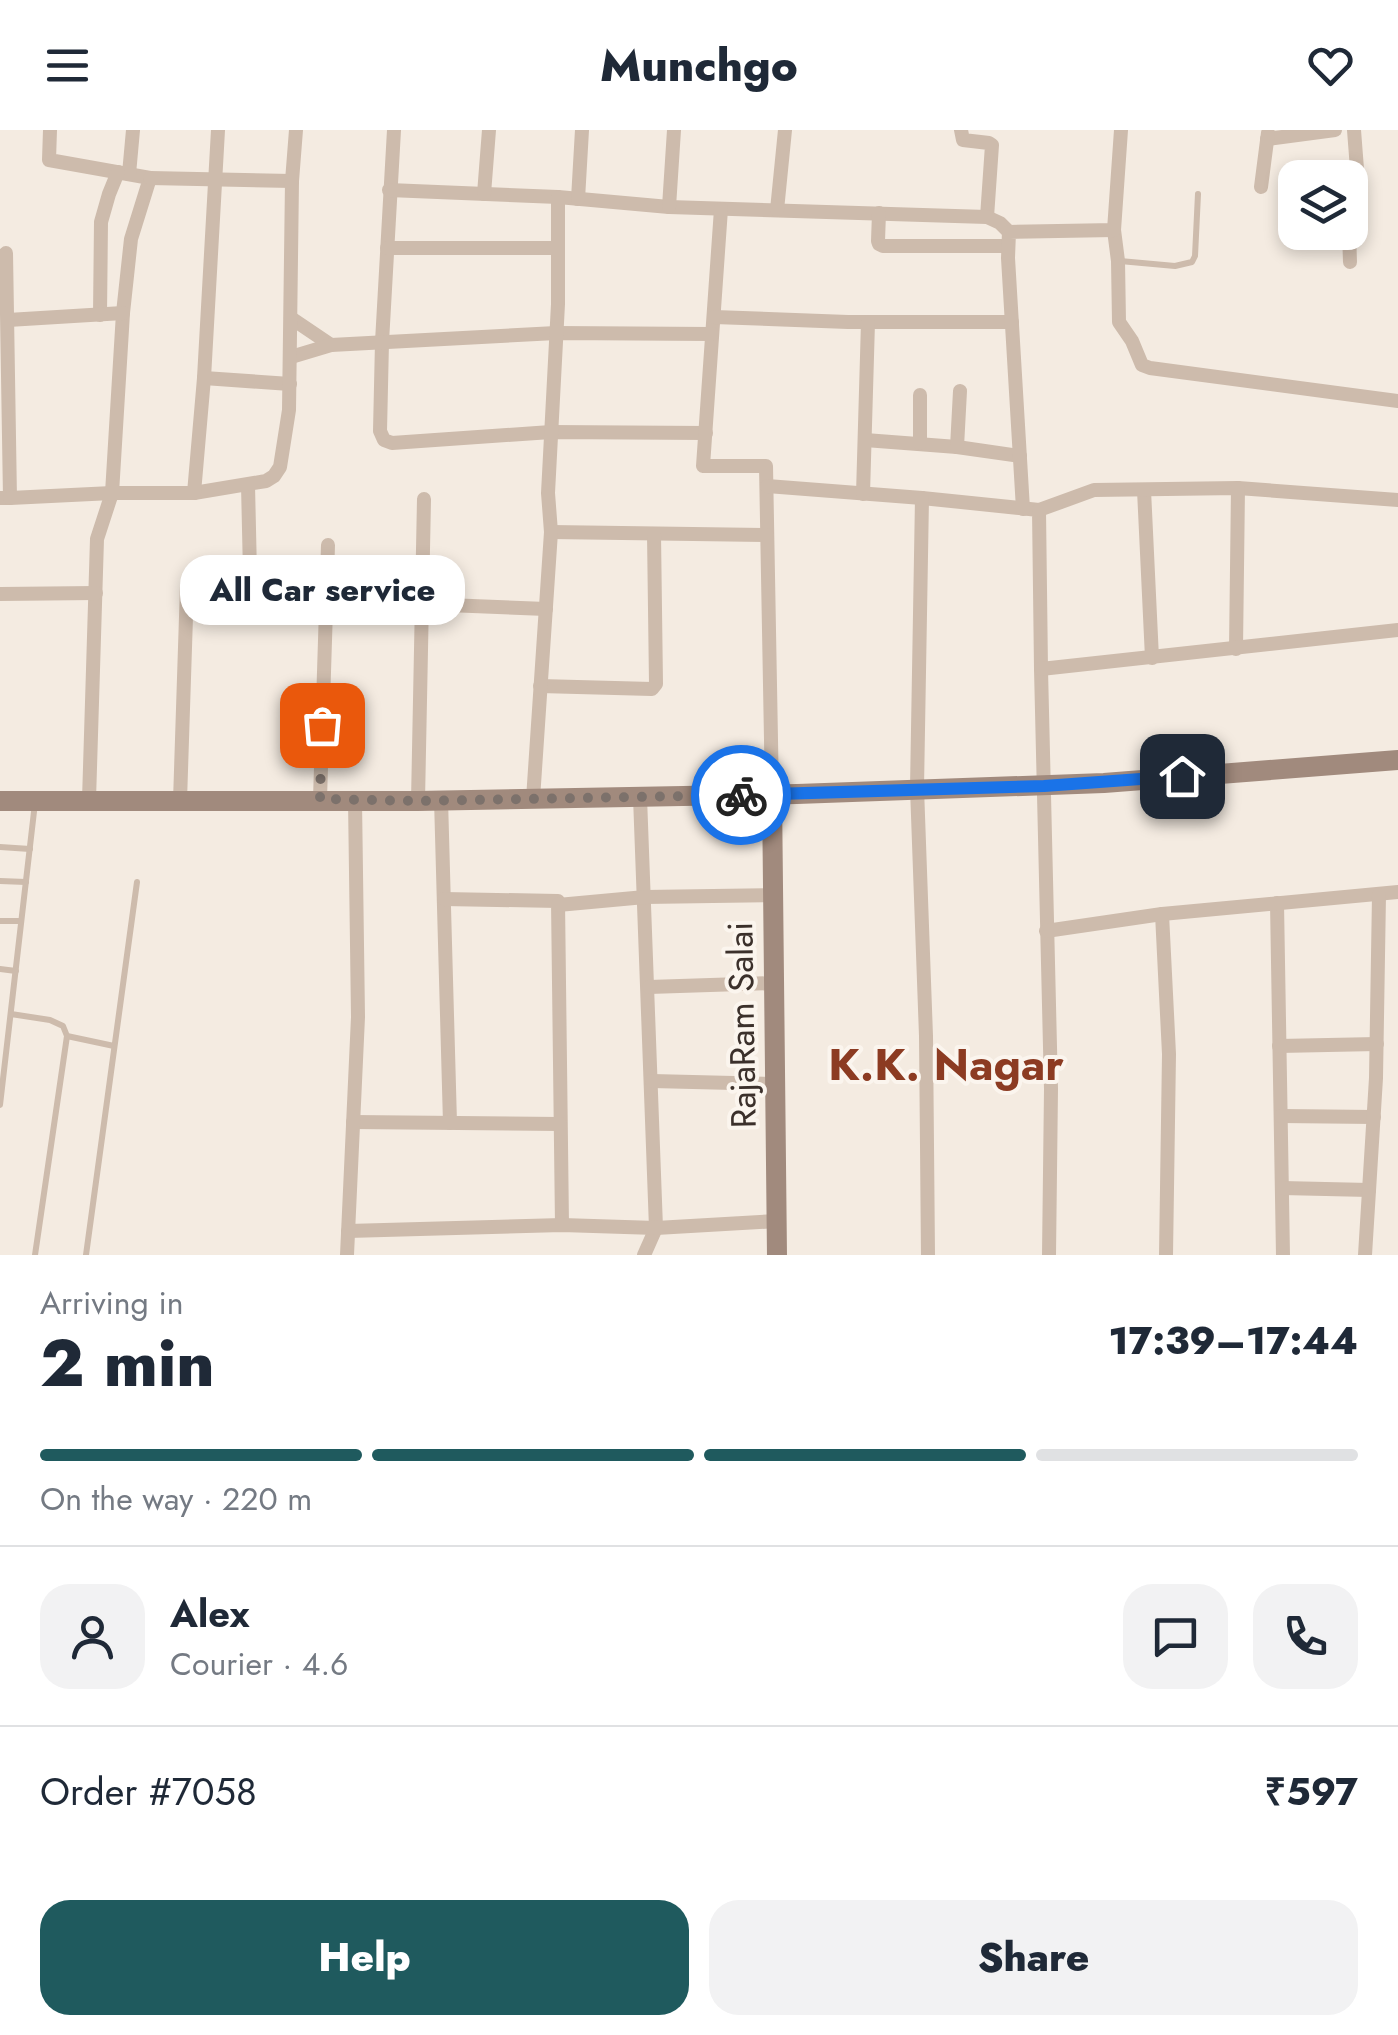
<!DOCTYPE html>
<meta charset="utf-8">
<style>
:root{--surface:#fff;--page:#f2f2f3;--text:#1f2937;--muted:#747a83;--line:#e0e1e3;--accent:#1f5a5e}
body{margin:0;font-family:Jost,sans-serif;background:var(--page);color:var(--text);height:100vh;display:flex;flex-direction:column;font-size:38px;white-space:nowrap}
*{box-sizing:border-box;margin:0}
p{font-size:32px;color:var(--muted)}
.icon{flex:none;width:55px;height:55px;fill:none;stroke:currentColor;stroke-width:2;stroke-linecap:round;stroke-linejoin:round}
.map{position:relative;height:1125px;overflow:hidden}
.sheet{display:flex;flex-direction:column;background:var(--surface);flex:1}
.sheet>*{flex:none}
.tools{position:absolute;left:1278px;top:30px;display:grid;gap:20px}
.tools a{display:grid;place-items:center;width:90px;height:90px;border-radius:20px;background:var(--surface);box-shadow:0 5px 15px #0003;font-size:50px}
.pin{position:absolute;display:grid;place-items:center;width:85px;height:85px;color:#fff;margin:-42px;border-radius:20px;box-shadow:0 5px 15px #0006}
.courier{position:absolute;display:grid;place-items:center;width:100px;height:100px;margin:-50px;border:8px solid #1a73e8;border-radius:50%;background:#fff;color:#222;box-shadow:0 2px 12px #0007}
.bubble{position:absolute;height:70px;border-radius:30px;background:var(--surface);box-shadow:0 5px 15px #0003;font-size:32px;font-weight:800;line-height:70px;text-align:center}
.head em{font-style:normal;font-weight:800}
.head div{display:flex;flex-direction:column-reverse}
.head{display:flex;align-items:center;justify-content:space-between;height:170px;padding:0 40px}
h1{font-size:65px;font-weight:800;line-height:75px}
.bar{display:grid;grid-template-columns:repeat(4,1fr);gap:15px 10px;align-content:center;height:120px;padding:0 40px}
.bar i{height:12px;border-radius:8px;background:var(--line)}
.bar .on{background:var(--accent)}
.bar p{grid-column:span 4}
.line{display:flex;align-items:center;gap:25px;padding:0 40px;border-top:2px solid var(--line)}
.line div{flex:1}
.round{display:grid;place-items:center;flex:none;width:105px;height:105px;border-radius:30px;background:var(--page)}
.cta{display:flex;gap:20px;margin-top:auto;padding:20px 40px}
.cta a{flex:1;height:115px;border-radius:30px;background:var(--accent);color:#fff;font-size:40px;font-weight:800;line-height:115px;text-align:center}
.cta a+a{background:var(--page);color:var(--text)}
header{display:flex;justify-content:space-between;align-items:center;height:130px;padding:0 40px;background:var(--surface);font-size:45px;font-weight:800}
.map>svg:first-child{display:block}
.lines{fill:none;stroke-linecap:round;stroke-linejoin:round}
.lane{stroke:#cdbbac;stroke-width:6}
.street{stroke:#cdbbac;stroke-width:14}
.secondary{stroke:#a18a7d;stroke-width:20}
.done{stroke:#7c716b;stroke-width:10;stroke-dasharray:0 18}
.route{stroke:#1a73e8;stroke-width:12}
.labels{text-anchor:middle;stroke-width:8;stroke-linejoin:round;paint-order:stroke}
.street-label{font-size:35px;fill:#3b302b;stroke:#fbf5ee}
.district-label{font-size:45px;font-weight:bold;fill:#8c3b22;stroke:#fbf5ee}
</style>
<header><svg class="icon" aria-label="menu" viewBox="0 0 24 24"><path d="M4 6h16M4 12h16M4 18h16"/></svg>Munchgo<svg class="icon" aria-label="heart" viewBox="0 0 24 24"><path d="M12 20l-8-8c-3-5 5-10 8-4 3-6 11-1 8 4z"/></svg></header>
<div class="map">
<svg width="1398" height="1125" viewBox="0 0 1398 1125">
<rect width="100%" height="100%" fill="#f4ebe1"/>
<g class="lines">
<g class="lane">
<polyline points="1120,131 1175,136 1192,132 1195,126 1198,64"/>
<polyline points="0,717 30,719"/>
<polyline points="0,751 26,752"/>
<polyline points="0,791 21,791"/>
<polyline points="0,839 16,841"/>
<polyline points="11,884 50,890 63,896 67,906 35,1125"/>
<polyline points="67,906 114,916"/>
<polyline points="0,975 35,673"/>
<polyline points="86,1125 137,752"/>
</g>
<g class="street">
<polyline points="50,0 49,30 150,48 131,109 123,183 112,363 97,409 89,670"/>
<polyline points="394,0 382,212 380,301 384,310 392,313 551,302 706,303"/>
<polyline points="961,0 963,10 989,13 992,15 987,87"/>
<polyline points="1267,9 1335,0"/>
<polyline points="129,44 133,0"/>
<polyline points="150,48 292,51"/>
<polyline points="1261,57 1268,3"/>
<polyline points="389,60 558,67 669,77 987,87 1000,93 1009,102"/>
<polyline points="484,64 489,0"/>
<polyline points="578,69 582,0"/>
<polyline points="669,77 674,0"/>
<polyline points="721,79 703,336 766,336 772,664"/>
<polyline points="777,80 785,0"/>
<polyline points="879,83 878,111 879,114 883,116 1008,116"/>
<polyline points="1350,94 1357,39 1354,0"/>
<polyline points="1114,100 1118,131 1119,192 1132,211 1142,235 1150,238 1398,271"/>
<polyline points="1349,102 1350,132"/>
<polyline points="387,118 558,118"/>
<polyline points="100,185 101,92 109,64 118,42"/>
<polyline points="714,187 848,192 1012,192"/>
<polyline points="291,188 331,215"/>
<polyline points="8,190 123,183"/>
<polyline points="291,227 331,215 556,203 712,204"/>
<polyline points="204,248 290,254"/>
<polyline points="865,310 957,317 1020,326"/>
<polyline points="920,313 920,265"/>
<polyline points="957,317 960,261"/>
<polyline points="248,355 250,443"/>
<polyline points="767,356 922,368 1039,380 1041,539 1051,959 1049,1125"/>
<polyline points="1144,360 1152,528"/>
<polyline points="194,363 266,351 274,346 280,337 289,280 292,51 296,0"/>
<polyline points="863,364 868,192"/>
<polyline points="0,368 10,368 6,123"/>
<polyline points="10,368 112,363 194,363 204,248 218,0"/>
<polyline points="922,368 917,658 926,906 928,1125"/>
<polyline points="1023,379 1008,128 1009,102 1114,100 1121,0"/>
<polyline points="1039,380 1094,360 1238,358 1398,370"/>
<polyline points="551,402 767,405"/>
<polyline points="0,464 96,463"/>
<polyline points="422,474 546,479"/>
<polyline points="1236,519 1238,358"/>
<polyline points="1041,539 1398,500"/>
<polyline points="540,556 652,559 656,554 654,404"/>
<polyline points="640,667 656,1098 644,1125"/>
<polyline points="320,669 328,415"/>
<polyline points="441,669 450,993"/>
<polyline points="533,669 551,402 548,363 558,174 558,67"/>
<polyline points="180,671 187,456 194,447 250,443 327,445"/>
<polyline points="418,671 424,369"/>
<polyline points="444,769 558,771 562,1095"/>
<polyline points="1277,773 1283,1125"/>
<polyline points="558,775 645,767 773,765"/>
<polyline points="1162,784 1169,924 1166,1125"/>
<polyline points="1046,801 1162,784 1398,762"/>
<polyline points="649,857 774,853"/>
<polyline points="1279,916 1377,914"/>
<polyline points="652,951 775,954"/>
<polyline points="1281,986 1374,987"/>
<polyline points="353,992 560,994"/>
<polyline points="1282,1058 1369,1060"/>
<polyline points="348,1101 562,1095 656,1098 777,1091"/>
<polyline points="347,1125 358,887 355,670"/>
<polyline points="1365,1125 1376,948 1379,765"/>
</g>
<g class="secondary">
<polyline points="772,664 777,1125"/>
<polyline points="0,671 418,671 797,664 1104,653 1398,630"/>
</g>
</g>
<g class="lines">
<polyline class="done" points="322,595 320,669 418,671 741,665"/>
<polyline class="route" points="741,665 1044,656 1182,646"/>
</g>
<g class="labels">
<g class="street-label">
<text transform="translate(742 895) rotate(-91)" y="12">RajaRam Salai</text>
</g>
<g class="district-label">
<text x="946" y="950">K.K. Nagar</text>
</g>
</g>
</svg>
<div class="tools">
<a><svg class="icon" aria-label="layers" viewBox="0 0 24 24"><path d="M12 4l9 5-9 5-9-5zM3 14l9 5 9-5"/></svg></a>
</div>
<div class="pin" style="left:322px;top:595px;background:#ea580c"><svg class="icon" aria-label="bag" viewBox="0 0 24 24"><path d="M5 8h14l-1 12H6zM9 8a3 3 0 0 1 6 0"/></svg></div>
<div class="pin" style="left:1182px;top:646px;background:#1f2937"><svg class="icon" aria-label="home" viewBox="0 0 24 24"><path d="M3 11l9-7 9 7M6 9v11h12V9"/></svg></div>
<div class="courier" style="left:741px;top:665px"><svg class="icon" aria-label="bike" viewBox="0 0 24 24"><circle cx="6" cy="16" r="4"/><circle cx="18" cy="16" r="4"/><path d="M6 16l4-8h5l3 8M10 8l3 8H6M13 5h3"/></svg></div>
<div class="bubble" style="left:180px;top:425px;width:285px">All Car service</div>
</div>
<section class="sheet">
<div class="head"><div><h1>2 min</h1><p>Arriving in</p></div><em>17:39–17:44</em></div>
<div class="bar"><i class="on"></i><i class="on"></i><i class="on"></i><i></i><p>On the way · 220 m</p></div>
<div class="line" style="height:180px"><a class="round"><svg class="icon" aria-label="person" viewBox="0 0 24 24"><circle cx="12" cy="8" r="4"/><path d="M4 21q1-7 8-7t8 7"/></svg></a><div><b>Alex</b><p>Courier · 4.6</p></div><a class="round"><svg class="icon" aria-label="chat" viewBox="0 0 24 24"><path d="M4 5h16v11H9l-5 4z"/></svg></a><a class="round"><svg class="icon" aria-label="phone" viewBox="0 0 24 24"><path d="M5 4h4l2 5-3 2q2 4 5 5l2-3 5 2v4C11 20 4 13 5 4z"/></svg></a></div>
<div class="line" style="height:130px"><div>Order #7058</div><b>₹597</b></div>
<div class="cta"><a>Help</a><a>Share</a></div>
</section>
